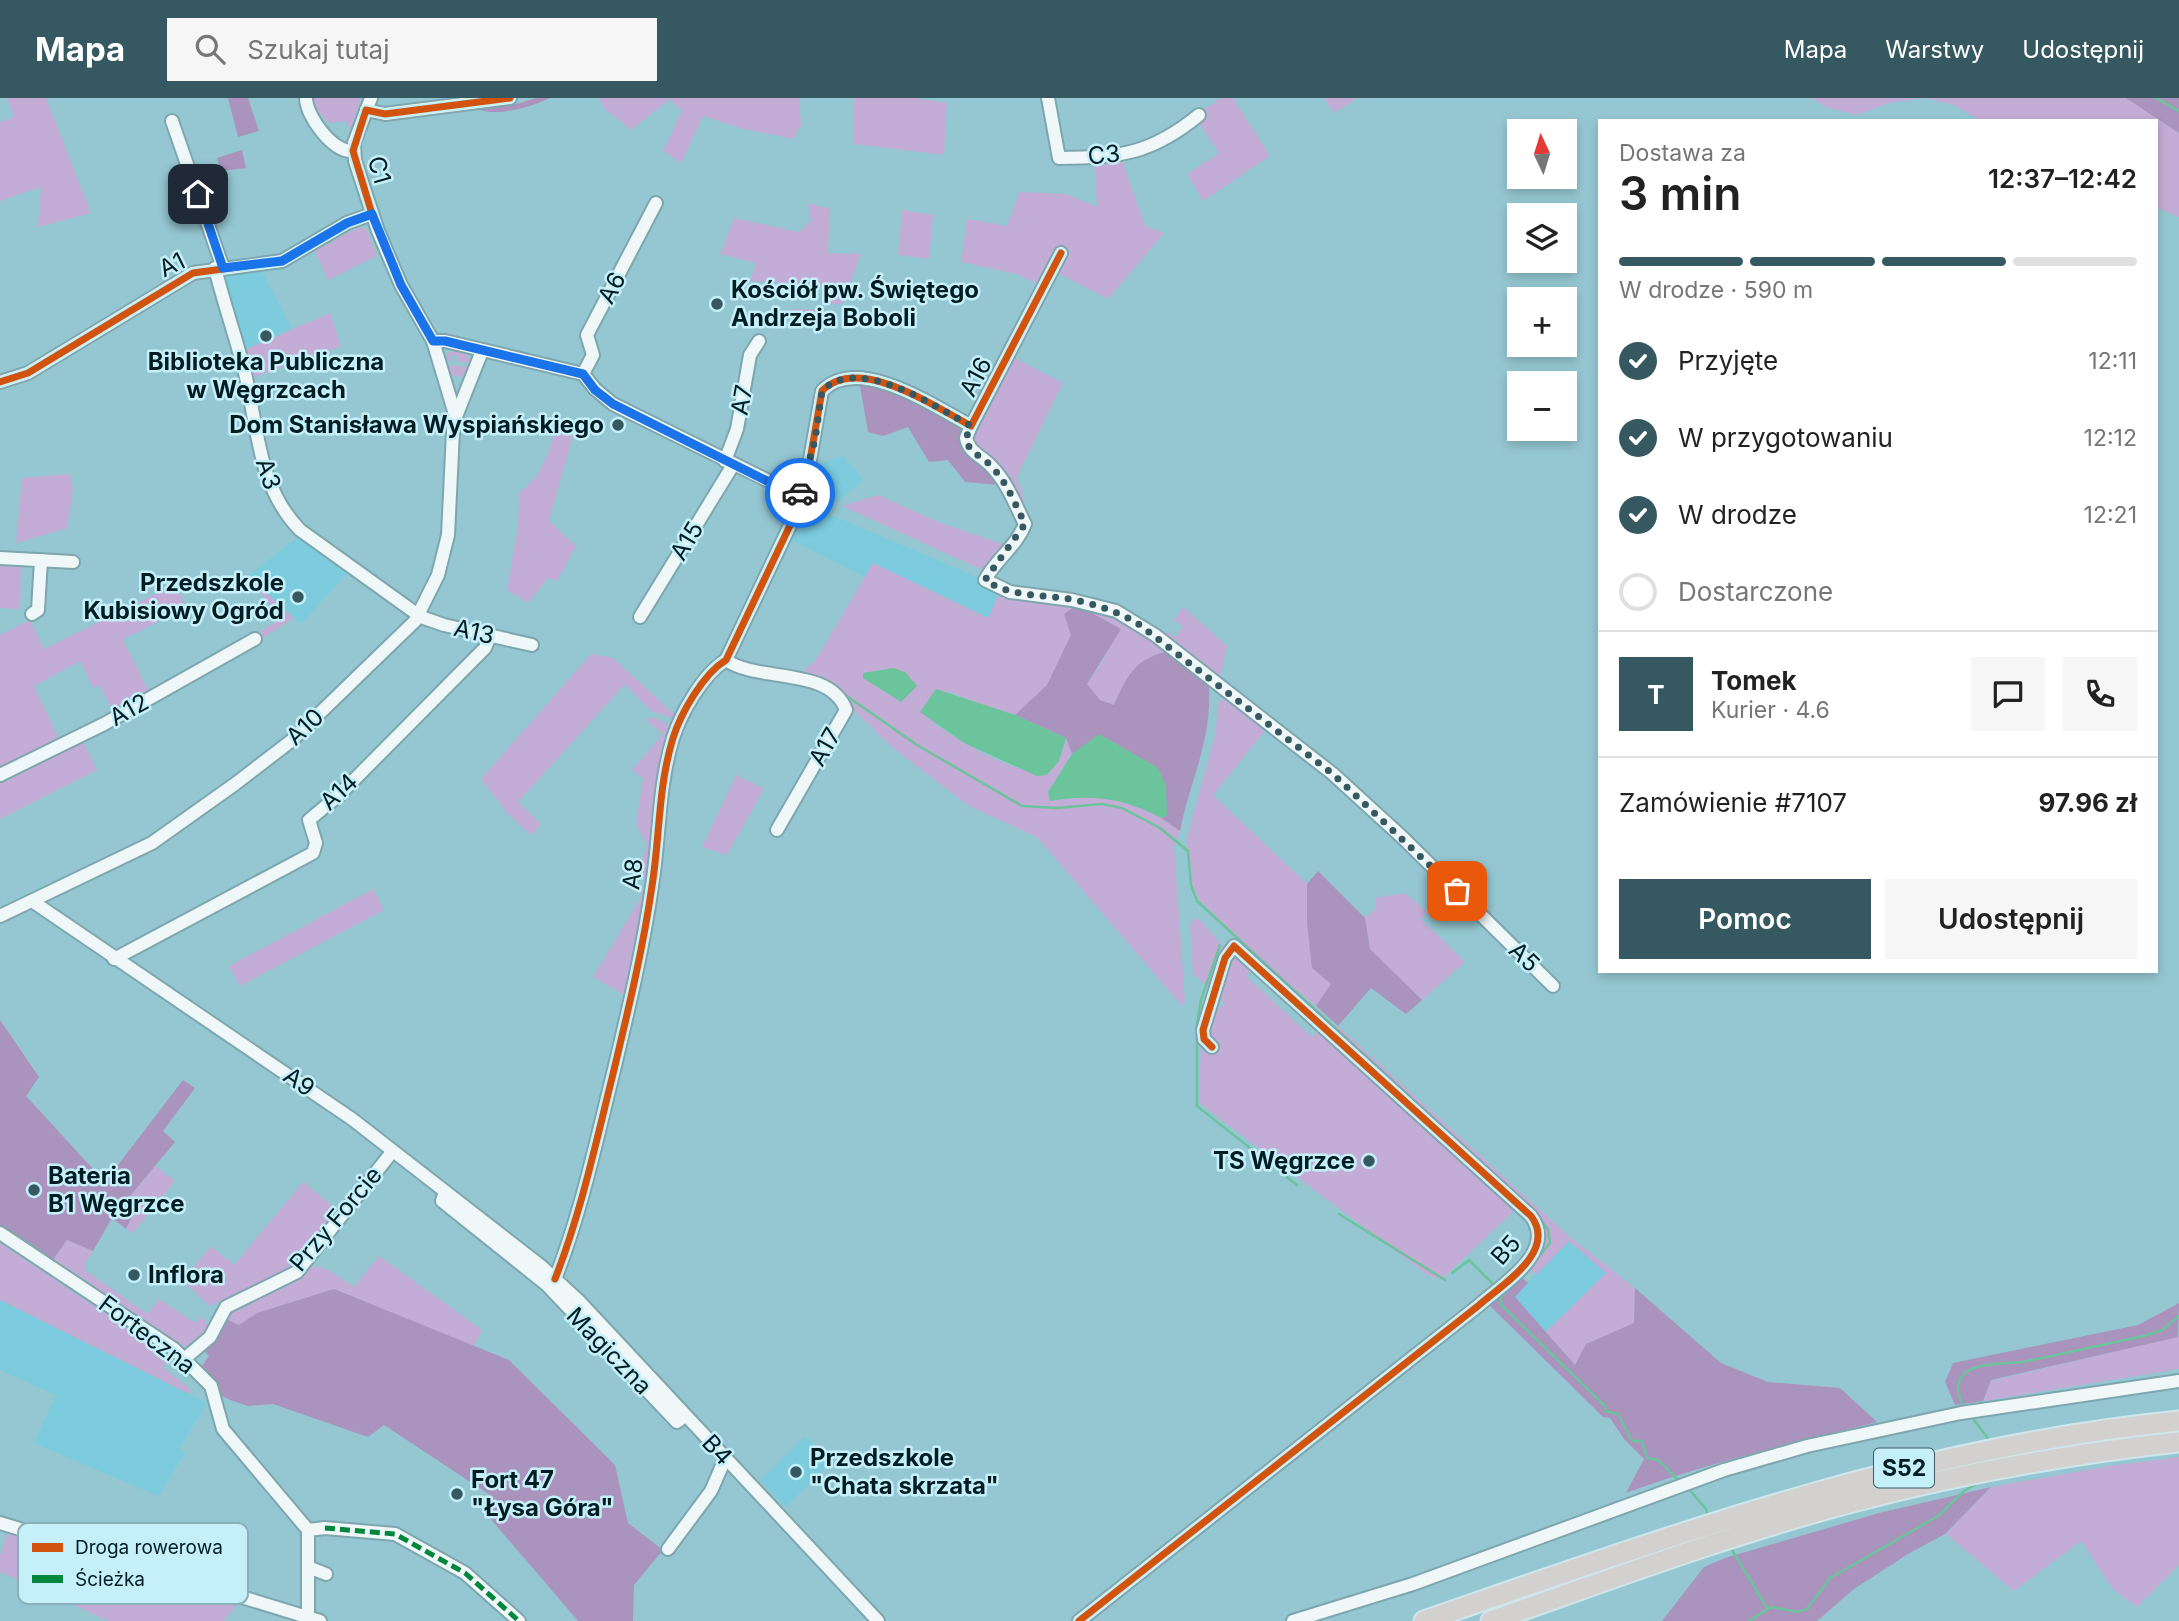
<!DOCTYPE html>
<html lang="pl">
<meta charset="utf-8">
<style>
:root{--surface:#fff;--page:#f6f6f6;--text:#222;--muted:#767676;--line:#e0e0e0;--accent:#355861}
body{margin:0;font-family:Inter,sans-serif;background:var(--page);color:var(--text);height:100vh;display:flex;flex-direction:column;font-size:26px;white-space:nowrap}
*{box-sizing:border-box;margin:0}
p{font-size:23px;color:var(--muted)}
.icon{flex:none;width:38px;height:38px;fill:none;stroke:currentColor;stroke-width:2;stroke-linecap:round;stroke-linejoin:round}
.map{position:relative;flex:1;overflow:hidden}
.panel{position:absolute;left:1598px;top:21px;width:560px;height:854px;display:flex;flex-direction:column;background:var(--surface);border-radius:0px;box-shadow:0 4px 10px #0003}
.panel>*{flex:none}
.needle{width:46px;rotate:356deg}
.buttons{position:absolute;left:1507px;top:21px;display:grid;gap:14px}
.buttons a{display:grid;place-items:center;width:70px;height:70px;border-radius:0px;background:var(--surface);box-shadow:0 4px 10px #0003;font-size:35px}
.pin{position:absolute;display:grid;place-items:center;width:60px;height:60px;color:#fff;margin:-30px;border-radius:14px;box-shadow:0 4px 10px #0006}
.courier{position:absolute;display:grid;place-items:center;width:70px;height:70px;margin:-35px;border:5px solid #1a73e8;border-radius:50%;background:#fff;color:#222;box-shadow:0 2px 9px #0007}
.head em{font-style:normal;font-weight:600}
.head div{display:flex;flex-direction:column-reverse}
.head{display:flex;align-items:center;justify-content:space-between;height:119px;padding:0 21px}
h1{font-size:46px;font-weight:600;line-height:52px}
.bar{display:grid;grid-template-columns:repeat(4,1fr);gap:10px 7px;align-content:center;height:84px;padding:0 21px}
.bar i{height:9px;border-radius:5px;background:var(--line)}
.bar .active{background:var(--accent)}
.bar p{grid-column:span 4}
.line{display:flex;align-items:center;gap:18px;padding:0 21px;border-top:2px solid var(--line)}
.line div{flex:1}
.round{display:grid;place-items:center;flex:none;width:74px;height:74px;border-radius:0px;background:var(--page)}
ol{padding:0 21px;list-style:none}
li{display:flex;align-items:center;gap:21px;height:77px}
li p{margin-inline-start:auto}
li .icon{padding:7px;border-radius:50%;background:var(--accent);color:#fff;stroke-width:4}
li:last-child{color:var(--muted)}
li i{width:38px;height:38px;border:4px solid var(--line);border-radius:50%}
.button{display:flex;gap:14px;margin-top:auto;padding:14px 21px}
.button a{flex:1;height:80px;border-radius:0px;background:var(--accent);color:#fff;font-size:28px;font-weight:600;line-height:80px;text-align:center}
.button a+a{background:var(--page);color:var(--text)}
header{display:flex;align-items:center;gap:42px;box-sizing:border-box;height:98px;padding:0 35px;background:var(--accent);color:#fff}
header strong{font-size:33px}
nav{display:flex;gap:38px;margin-inline-start:auto;font-size:24px}
.search{width:490px;height:63px;background:var(--page);display:flex;align-items:center;gap:18px;box-sizing:border-box;padding:0 24px;border-radius:0px;color:var(--muted);font-size:26px}
.map>svg:first-child{display:block}
.built{fill:#7cccde}
.green{fill:#c3acd5}
.forest{fill:#aa93bd}
.water{fill:#6bc49b}
.lines{fill:none;stroke-linecap:round;stroke-linejoin:round}
.stream{stroke:#6bc49b;stroke-width:2.5}
.minor-casing{stroke:#7ea6ae;stroke-width:16}
.highway-casing{stroke:#cfe6eb;stroke-width:23}
.minor{stroke:#eff7f8;stroke-width:12}
.highway{stroke:#d3d0d0;stroke-width:19}
.quiet{stroke:#00873e;stroke-width:5;stroke-dasharray:10 5;stroke-linecap:butt}
.cycleway-casing{stroke:#c5f0fa;stroke-width:11}
.cycleway{stroke:#d1530e;stroke-width:7}
.done{stroke:#355861;stroke-width:7;stroke-dasharray:0 12.6}
.route{stroke:#1a73e8;stroke-width:9}
.poi-dot{fill:#355861;stroke:#c5f0fa;stroke-width:2.5}
.labels{text-anchor:middle;stroke-width:5;stroke-linejoin:round;paint-order:stroke}
.shield{fill:#c5f0fa;stroke:#3c5c64;stroke-width:2}
.shield-label{font-size:23px;font-weight:bold;fill:#011d24}
.street-label{font-size:24px;fill:#011d24;stroke:#c5f0fa}
.poi-label{font-size:24px;font-weight:bold;fill:#011d24;stroke:#c5f0fa;text-anchor:start}
.key{fill:#c5f0fa;stroke:#8ab1ba;stroke-width:2}
.key-label{font-size:19px;fill:#011d24}
</style>
<header>
<strong>Mapa</strong>
<div class="search"><svg class="icon" aria-label="search" viewBox="0 0 24 24"><circle cx="10" cy="10" r="6"/><path d="M15 15l6 6"/></svg>Szukaj tutaj</div>
<nav><a>Mapa</a><a>Warstwy</a><a>Udostępnij</a></nav>
</header>
<div class="map">
<svg width="2179" height="1523" viewBox="0 0 2179 1523">
<rect width="100%" height="100%" fill="#95c7d2"/>
<g class="built">
<polygon points="262,174 292,231 244,252 222,177"/>
<polygon points="843,358 863,381 838,404 804,396 811,368"/>
<polygon points="805,406 970,476 999,496 989,520 873,465 865,479 790,441"/>
<polygon points="298,439 347,475 301,526 248,478"/>
<polygon points="1569,1143 1606,1175 1546,1234 1514,1198"/>
<polygon points="0,1202 207,1305 179,1351 185,1355 158,1398 34,1345 56,1297 0,1272"/>
<polygon points="805,1338 831,1365 785,1409 761,1382"/>
</g>
<g class="green">
<polygon points="7,0 46,0 91,115 38,129 41,89 0,103 0,24 14,19"/>
<polygon points="313,0 361,0 351,31 345,23 329,25 314,9"/>
<polygon points="599,0 799,0 801,28 793,41 740,30 703,18 681,65 663,53 682,13 670,1 631,32 604,10"/>
<polygon points="854,0 916,0 947,5 944,57 854,46"/>
<polygon points="1221,0 1233,0 1270,58 1203,103 1187,76 1219,55 1198,23 1202,13"/>
<polygon points="1324,0 1358,0 1334,15"/>
<polygon points="1812,0 2126,0 2179,35 2179,119 2156,109 2156,23 1981,23 1954,7 1924,0 1889,5 1856,17 1825,9"/>
<polygon points="1094,62 1122,62 1145,128 1164,135 1108,201 1056,174 1041,187 1016,176 961,164 967,121 1007,128 1019,94 1066,96 1097,109"/>
<polygon points="808,105 830,111 828,155 861,156 842,206 823,206 822,187 750,183 756,165 720,156 734,120 799,134 811,123"/>
<polygon points="902,112 933,117 929,161 898,157"/>
<polygon points="359,129 367,132 377,158 328,182 315,153"/>
<polygon points="790,211 823,212 822,220 790,220"/>
<polygon points="330,215 341,248 250,281 244,252"/>
<polygon points="454,252 466,255 471,265 459,264 456,257 450,258 452,263 445,263 448,255"/>
<polygon points="1012,259 1063,285 1017,379 1025,404 1018,408 973,350 970,338"/>
<polygon points="445,267 470,269 467,276 457,279 452,277"/>
<path d="M558,320L576,326L549,423L576,448L557,483L548,480L528,505L507,492L518,428L519,394C545,378 550,349 558,320Z"/>
<polygon points="70,376 73,391 67,430 16,445 22,380"/>
<polygon points="878,397 941,425 1008,448 983,472 842,408"/>
<path d="M873,465L988,520L999,496C1033,501 1070,502 1103,514C1127,522 1148,539 1169,553C1136,560 1127,577 1114,607L1100,602L1087,586L1107,556L1071,537L1047,587L1015,617L982,608L949,593L934,626C968,648 1007,672 1047,677L1059,663L1066,641L1072,656L1048,694L1050,703C1104,694 1136,701 1180,733L1174,748L1185,903L1182,908L1037,739L969,708L889,647L826,584L805,576L806,570L815,563Z"/>
<polygon points="0,467 21,467 20,511 0,510"/>
<polygon points="248,478 294,520 258,543 255,536 281,521"/>
<polygon points="175,486 187,510 123,541 150,596 114,615 99,587 93,590 80,563 34,588 60,643 0,673 0,537 30,522 44,551 134,507 137,512 141,511 139,504"/>
<polygon points="1183,509 1227,548 1220,581 1164,538 1167,534 1176,539 1183,528 1174,522"/>
<polygon points="591,556 613,560 674,616 673,620 651,613 625,586 518,704 541,726 531,737 508,716 481,681"/>
<polygon points="1223,601 1267,630 1213,697 1307,786 1307,825 1331,886 1316,908 1266,868 1198,801 1191,781 1187,740 1215,638 1219,603"/>
<polygon points="652,619 666,625 670,634 651,771 626,898 593,879 640,801 646,781 638,776 647,746 636,727 643,680 632,672 663,636 646,622"/>
<polygon points="82,641 97,672 0,721 0,680"/>
<polygon points="736,677 764,691 727,757 702,749"/>
<polygon points="373,791 384,812 240,888 229,868"/>
<polygon points="1405,795 1427,814 1421,821 1465,864 1422,902 1370,851 1365,820 1376,810 1375,800"/>
<polygon points="1194,820 1201,823 1223,848 1209,889 1193,876 1190,827"/>
<polygon points="1235,857 1252,871 1246,878 1312,939 1319,932 1516,1111 1442,1181 1430,1179 1199,1005 1201,949 1198,932 1224,905 1217,897 1228,861"/>
<polygon points="1338,928 1571,1140 1635,1190 1634,1225 1586,1246 1575,1267 1546,1234 1606,1175 1569,1143 1536,1177 1528,1168 1541,1152 1543,1129 1334,932"/>
<polygon points="155,1068 175,1083 133,1135 126,1131 134,1115 125,1105"/>
<polygon points="303,1084 338,1112 286,1172 210,1208 183,1183 211,1148 234,1167"/>
<polygon points="67,1142 93,1153 85,1165 86,1173 148,1216 159,1201 195,1225 203,1218 208,1229 205,1238 191,1247 177,1248 52,1163"/>
<polygon points="0,1145 161,1253 168,1263 163,1270 191,1291 189,1296 0,1202"/>
<polygon points="379,1158 482,1232 474,1248 334,1191 257,1215 239,1227 224,1220 226,1213 307,1167 327,1171 354,1189"/>
<polygon points="2179,1238 2179,1271 1983,1303 1991,1283"/>
<polygon points="2179,1359 2179,1467 2137,1509 2112,1490 2081,1443 2014,1493 1946,1436 1991,1389 2109,1368"/>
<polygon points="9,1431 237,1506 224,1523 109,1523 0,1474 0,1457"/>
</g>
<g class="forest">
<polygon points="228,0 248,0 259,33 238,39"/>
<path d="M536,0H550C531,9 493,21 474,9L517,6Z"/>
<polygon points="2126,0 2179,0 2179,35"/>
<polygon points="242,52 246,70 221,73 217,60"/>
<polygon points="859,282 917,304 966,329 962,341 1000,387 965,384 948,362 929,364 908,329 883,338 868,334"/>
<path d="M1077,507L1121,531L1087,586L1100,602L1114,607C1127,577 1136,560 1169,553L1209,586C1212,645 1191,678 1180,733L1161,720L1167,717L1153,667C1131,660 1118,641 1095,639L1087,648L1072,656L1066,640L1015,617L1047,587L1071,537L1064,516Z"/>
<polygon points="1318,773 1365,820 1370,851 1422,902 1406,916 1371,890 1338,928 1316,908 1331,886 1312,870 1307,825 1307,786"/>
<polygon points="0,922 39,979 26,998 105,1084 183,982 195,990 163,1033 175,1044 125,1104 134,1115 126,1131 112,1120 93,1153 67,1142 52,1163 0,1127"/>
<path d="M1518,1176L1528,1185L1515,1199L1575,1267L1586,1246L1634,1225L1635,1190L1721,1265L1768,1284L1840,1290L1877,1324C1792,1345 1707,1365 1626,1395L1644,1361L1624,1341L1610,1320L1603,1319L1487,1205Z"/>
<polygon points="334,1191 509,1262 615,1367 628,1425 663,1452 634,1487 633,1523 578,1523 488,1418 490,1397 384,1327 368,1339 273,1306 248,1308 230,1302 218,1296 199,1272 209,1258 202,1251 224,1220 239,1227 257,1215"/>
<polygon points="2179,1205 2178,1239 1991,1282 1983,1303 1955,1307 1945,1284 1953,1265 2138,1227"/>
<polygon points="1991,1389 1945,1436 1908,1456 1854,1491 1817,1523 1662,1523 1704,1469 1725,1460 1879,1415"/>
</g>
<g class="water">
<polygon points="893,570 905,574 917,588 901,604 863,580 863,575"/>
<polygon points="936,591 1015,617 1066,640 1059,663 1047,677 1037,678 964,645 920,614"/>
<path d="M1099,636L1158,670L1166,687L1167,717L1161,720C1124,700 1092,696 1050,703L1048,694L1072,656Z"/>
</g>
<g class="lines">
<g class="stream">
<polyline points="2156,0 2179,13"/>
<polyline points="841,594 917,647 1022,708 1057,710 1102,706 1122,710 1160,730 1188,753 1191,787 1197,803 1531,1110"/>
<polyline points="1220,847 1201,902 1197,926 1197,1008 1297,1087"/>
<polyline points="1339,1116 1445,1182"/>
<polyline points="1527,1173 1550,1145 1548,1131 1537,1118"/>
<polyline points="1452,1175 1469,1162 1492,1185"/>
<polyline points="1513,1187 1501,1199 1501,1207 1605,1308 1605,1313 1618,1316 1632,1343 1642,1343 1647,1360 1658,1362 1680,1384"/>
<path d="M1965,1310C1958,1300 1954,1284 1965,1275C1978,1264 2006,1266 2022,1264C2063,1256 2104,1246 2144,1238L2162,1232L2179,1218"/>
<polyline points="1971,1318 1990,1343"/>
<polyline points="1688,1390 1706,1411 1708,1418"/>
<polyline points="1729,1447 1767,1510"/>
<polyline points="1749,1523 1771,1509 1798,1514 1807,1511 1830,1480 1938,1418 1964,1393 1982,1383"/>
</g>
<g class="minor-casing">
<g id="minor">
<path d="M306,0C306,18 333,55 353,53"/>
<path d="M1048,0L1059,60C1120,59 1150,57 1199,17"/>
<polyline points="366,12 385,16 510,0"/>
<polyline points="172,23 223,170"/>
<path d="M215,170C224,206 236,240 245,275C258,331 258,389 300,432L421,519L444,527L532,547"/>
<polyline points="433,243 445,243 583,276 595,291 613,306 799,398"/>
<polyline points="583,276 593,257 587,237 656,105"/>
<polyline points="0,284 28,275 193,175 282,163 347,125 372,116"/>
<polyline points="455,321 482,253"/>
<path d="M971,328L966,340C969,355 981,357 991,368C1007,384 1015,406 1025,426C1017,448 996,461 985,482L1010,494L1072,502L1116,513L1155,537L1333,676L1402,739L1553,888"/>
<polyline points="725,363 737,331 750,257 759,243"/>
<polyline points="0,460 73,464"/>
<polyline points="32,516 38,512 41,462"/>
<polyline points="640,519 733,367"/>
<path d="M726,562C758,585 830,568 846,612L777,732"/>
<polyline points="0,677 104,626 255,541"/>
<polyline points="32,803 352,1021 541,1168 580,1204 878,1523"/>
<polyline points="0,818 152,745 235,686 291,643 415,523 438,477 448,437 454,313 433,243 401,187 378,133 355,63 354,45 371,0"/>
<polyline points="114,861 313,755 316,745 309,722 339,697 485,550 490,538"/>
<polyline points="445,1094 442,1103 547,1187 677,1324 685,1318"/>
<polyline points="0,1135 174,1251 211,1288 223,1331 308,1432 308,1519"/>
<path d="M555,1181C581,1115 596,1044 613,976C628,913 643,851 652,788C660,738 658,689 673,640C681,615 703,576 726,562L794,419L807,379L822,293C858,256 934,308 971,328L1061,155"/>
<polyline points="183,1262 210,1239 226,1209 297,1174 392,1054"/>
<polyline points="0,1425 320,1523"/>
<polyline points="308,1432 325,1430 395,1436 465,1475 519,1523"/>
<polyline points="668,1451 711,1393 725,1361"/>
<polyline points="308,1469 326,1476"/>
<path d="M1079,1523L1478,1208C1501,1187 1558,1154 1531,1118L1234,848L1225,860L1203,932L1204,941L1212,949"/>
<polyline points="1293,1523 1413,1486 1724,1372 1807,1348 1961,1315 2179,1283"/>
</g>
</g>
<g class="highway-casing">
<g id="highway">
<path d="M1424,1523C1673,1437 1914,1349 2179,1323"/>
<path d="M1491,1523C1609,1482 1728,1437 1849,1405C1958,1376 2068,1356 2179,1344"/>
</g>
</g>
<use href="#minor" class="minor"/>
<use href="#highway" class="highway"/>
<polyline class="quiet" points="325,1430 395,1436 465,1475 519,1523"/>
<g class="cycleway-casing">
<g id="cycleway">
<polyline points="0,284 28,275 193,175 282,163 347,125 372,116 353,53 366,12 385,16 510,0"/>
<path d="M555,1181C581,1115 596,1044 613,976C628,913 643,851 652,788C660,738 658,689 673,640C681,615 703,576 726,562L794,419L807,379L822,293C858,256 934,308 971,328L1061,155"/>
<path d="M1079,1523L1478,1208C1501,1187 1558,1154 1531,1118L1234,848L1225,860L1203,932L1204,941L1212,949"/>
</g>
</g>
<use href="#cycleway" class="cycleway"/>
</g>
<g class="lines">
<path class="done" d="M800,395L815,342L822,293C858,256 934,308 971,328L966,340C968,355 981,357 991,368C1007,384 1015,406 1025,426L985,482C1010,499 1040,496 1069,501C1093,505 1115,513 1136,524L1333,676L1457,793"/>
<polyline class="route" points="198,96 223,170 282,163 347,125 372,116 401,187 433,243 445,243 583,276 595,292 613,306 787,393 799,398 800,395"/>
</g>
<g class="poi-dot">
<circle cx="717" cy="206" r="7"/>
<circle cx="266" cy="238" r="7"/>
<circle cx="618" cy="327" r="7"/>
<circle cx="298" cy="499" r="7"/>
<circle cx="1369" cy="1063" r="7"/>
<circle cx="34" cy="1092" r="7"/>
<circle cx="134" cy="1177" r="7"/>
<circle cx="796" cy="1374" r="7"/>
<circle cx="457" cy="1396" r="7"/>
</g>
<g class="labels">
<rect class="shield" x="1874" y="1350.5" width="60" height="39" rx="5"/>
<g class="shield-label">
<text x="1904" y="1378">S52</text>
</g>
<g class="street-label">
<text transform="translate(1104 57) rotate(-5)" y="8">C3</text>
<text transform="translate(379 72) rotate(74)" y="8">C1</text>
<text transform="translate(172 167) rotate(-26)" y="8">A1</text>
<text transform="translate(612 190) rotate(-62)" y="8">A6</text>
<text transform="translate(976 279) rotate(-62)" y="8">A16</text>
<text transform="translate(742 302) rotate(-80)" y="8">A7</text>
<text transform="translate(268 376) rotate(72)" y="8">A3</text>
<text transform="translate(687 443) rotate(-59)" y="8">A15</text>
<text transform="translate(474 534) rotate(13)" y="8">A13</text>
<text transform="translate(129 612) rotate(-29)" y="8">A12</text>
<text transform="translate(305 629) rotate(-43)" y="8">A10</text>
<text transform="translate(825 649) rotate(-60)" y="8">A17</text>
<text transform="translate(339 694) rotate(-43)" y="8">A14</text>
<text transform="translate(633 776) rotate(-83)" y="8">A8</text>
<text transform="translate(1524 859) rotate(44)" y="8">A5</text>
<text transform="translate(299 984) rotate(35)" y="8">A9</text>
<text transform="translate(336 1121) rotate(-50)" y="8">Przy Forcie</text>
<text transform="translate(1506 1152) rotate(-48)" y="8">B5</text>
<text transform="translate(147 1237) rotate(37)" y="8">Forteczna</text>
<text transform="translate(609 1253) rotate(46)" y="8">Magiczna</text>
<text transform="translate(717 1352) rotate(47)" y="8">B4</text>
</g>
<g class="poi-label">
<text x="731" y="200">Kościół pw. Świętego<tspan x="731" dy="28">Andrzeja Boboli</tspan></text>
<text x="266" y="272" text-anchor="middle">Biblioteka Publiczna<tspan x="266" dy="28">w Węgrzcach</tspan></text>
<text x="604" y="335" text-anchor="end">Dom Stanisława Wyspiańskiego</text>
<text x="284" y="493" text-anchor="end">Przedszkole<tspan x="284" dy="28">Kubisiowy Ogród</tspan></text>
<text x="1355" y="1071" text-anchor="end">TS Węgrzce</text>
<text x="48" y="1086">Bateria<tspan x="48" dy="28">B1 Węgrzce</tspan></text>
<text x="148" y="1185">Inflora</text>
<text x="810" y="1368">Przedszkole<tspan x="810" dy="28">"Chata skrzata"</tspan></text>
<text x="471" y="1390">Fort 47<tspan x="471" dy="28">"Łysa Góra"</tspan></text>
</g>
</g>
<rect x="18" y="1425" width="230" height="81" rx="10" class="key"/>
<rect x="32" y="1445" width="31" height="9" fill="#d1530e"/>
<rect x="32" y="1477" width="31" height="8" fill="#00873e"/>
<g class="key-label">
<text x="75" y="1456">Droga rowerowa</text>
<text x="75" y="1488">Ścieżka</text>
</g>
</svg>
<div class="buttons">
<a><svg class="needle" viewBox="-14 -14 28 28"><path d="M0-13l5 13h-10z" fill="#e53935"/><path d="M0 13l5-13h-10z" fill="#767676"/></svg></a>
<a><svg class="icon" aria-label="layers" viewBox="0 0 24 24"><path d="M12 4l9 5-9 5-9-5zM3 14l9 5 9-5"/></svg></a>
<a>+</a>
<a>−</a>
</div>
<div class="pin" style="left:1457px;top:793px;background:#ea580c"><svg class="icon" aria-label="bag" viewBox="0 0 24 24"><path d="M5 8h14l-1 12H6zM9 8a3 3 0 0 1 6 0"/></svg></div>
<div class="pin" style="left:198px;top:96px;background:#1f2937"><svg class="icon" aria-label="home" viewBox="0 0 24 24"><path d="M3 11l9-7 9 7M6 9v11h12V9"/></svg></div>
<div class="courier" style="left:800px;top:395px"><svg class="icon" aria-label="car" viewBox="0 0 24 24"><path d="M5 17H2v-5l4-1 3-4h7l3 4 3 1v5h-3M9 17h6M6 11h13"/><circle cx="7" cy="17" r="2"/><circle cx="17" cy="17" r="2"/></svg></div>
<section class="panel">
<div class="head"><div><h1>3 min</h1><p>Dostawa za</p></div><em>12:37–12:42</em></div>
<div class="bar"><i class="active"></i><i class="active"></i><i class="active"></i><i></i><p>W drodze · 590 m</p></div>
<ol>
<li><svg class="icon" aria-label="check" viewBox="0 0 24 24"><path d="M5 12l5 5 9-10"/></svg>Przyjęte<p>12:11</p></li>
<li><svg class="icon" aria-label="check" viewBox="0 0 24 24"><path d="M5 12l5 5 9-10"/></svg>W przygotowaniu<p>12:12</p></li>
<li><svg class="icon" aria-label="check" viewBox="0 0 24 24"><path d="M5 12l5 5 9-10"/></svg>W drodze<p>12:21</p></li>
<li><i></i>Dostarczone</li>
</ol>
<div class="line" style="height:126px"><b class="round" style="background:var(--accent);color:#fff">T</b><div><b>Tomek</b><p>Kurier · 4.6</p></div><a class="round"><svg class="icon" aria-label="chat" viewBox="0 0 24 24"><path d="M4 5h16v11H9l-5 4z"/></svg></a><a class="round"><svg class="icon" aria-label="phone" viewBox="0 0 24 24"><path d="M5 4h4l2 5-3 2q2 4 5 5l2-3 5 2v4C11 20 4 13 5 4z"/></svg></a></div>
<div class="line" style="height:91px"><div>Zamówienie #7107</div><b>97.96 zł</b></div>
<div class="button"><a>Pomoc</a><a>Udostępnij</a></div>
</section>
</div>
